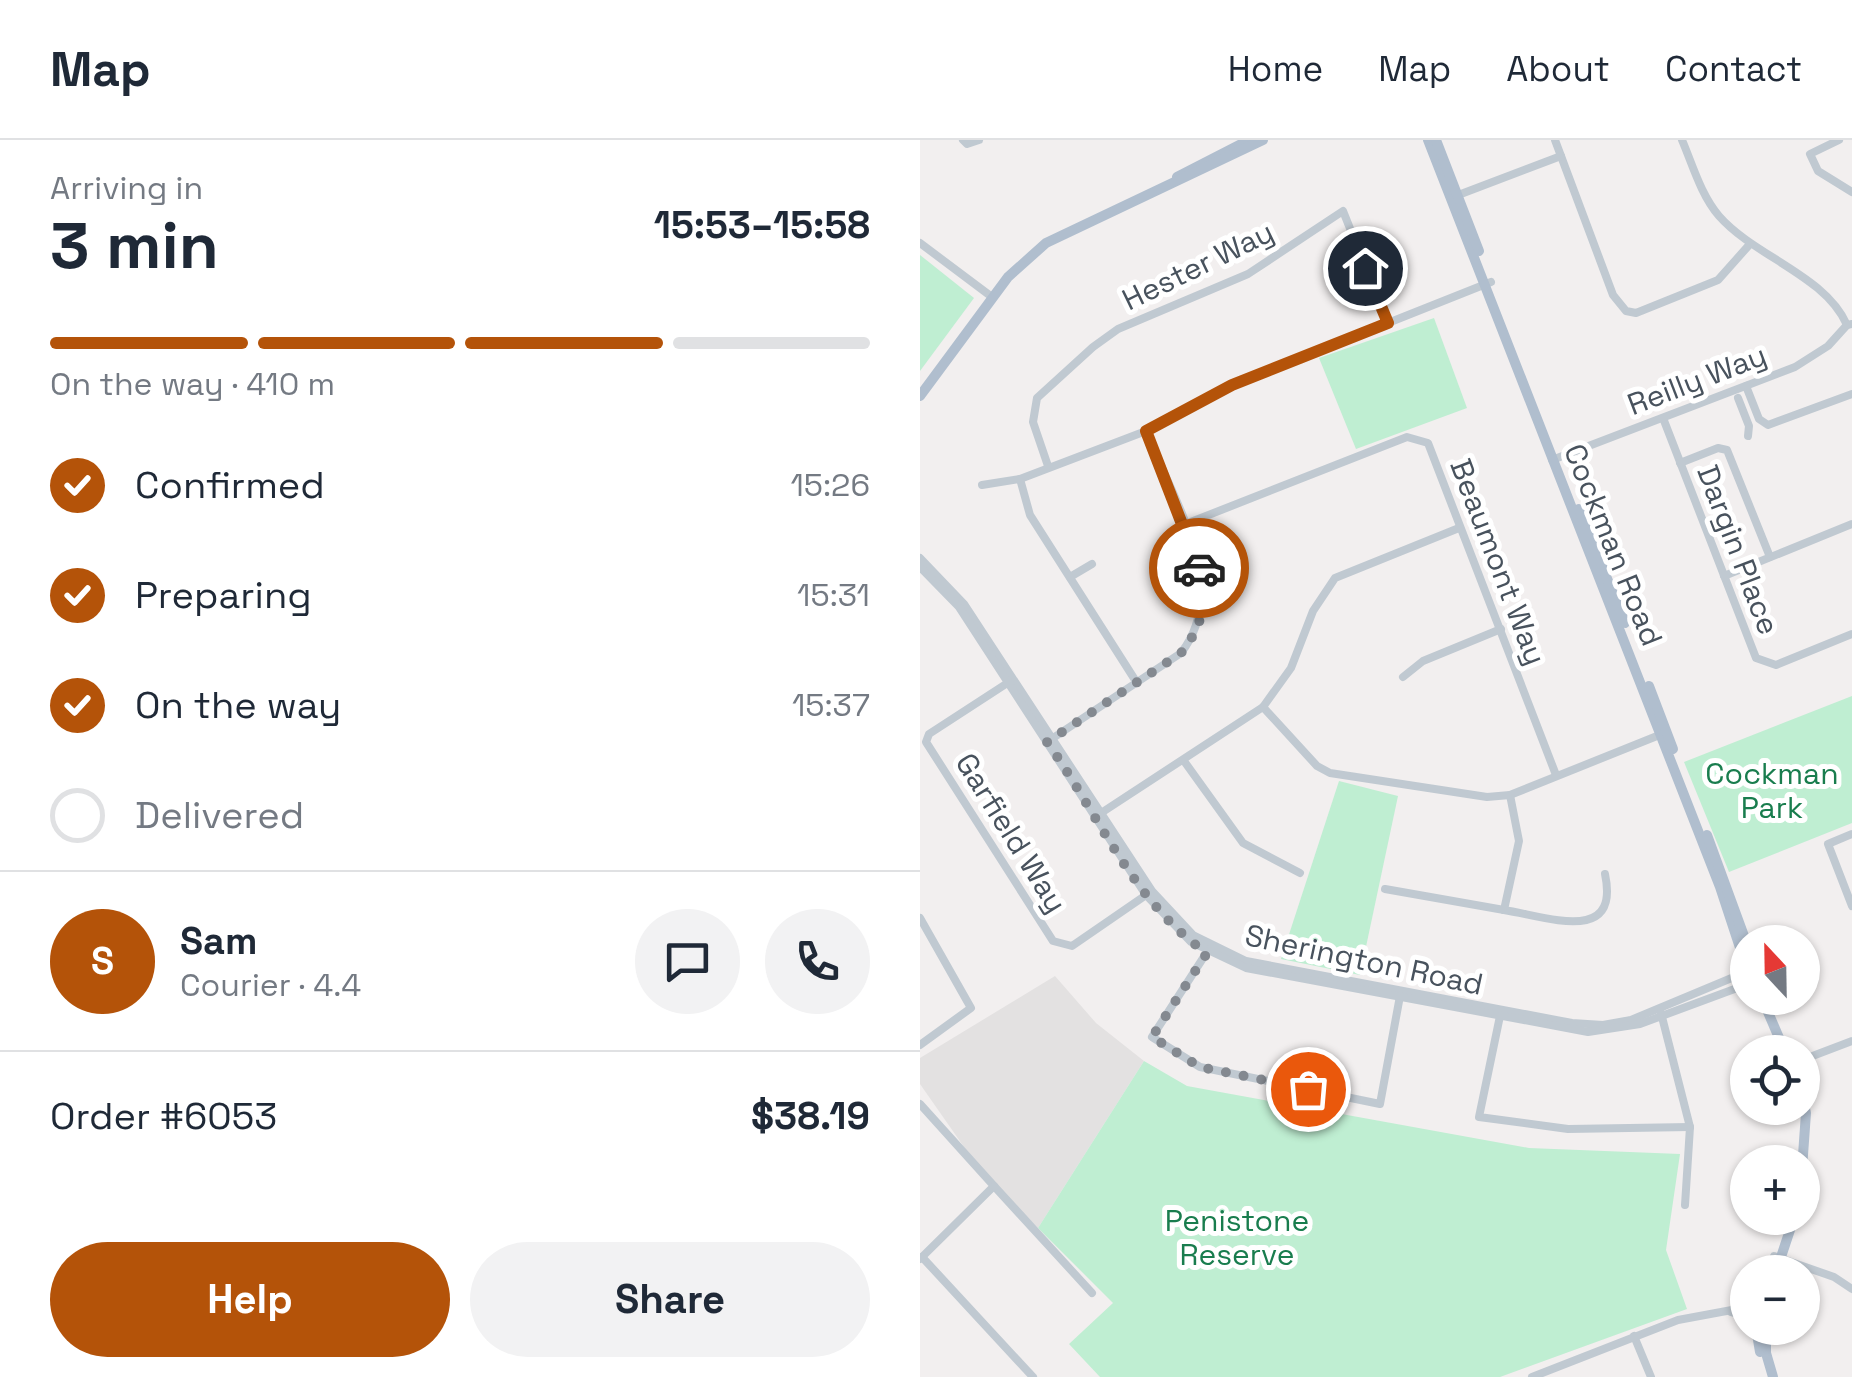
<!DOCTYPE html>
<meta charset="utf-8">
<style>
:root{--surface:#fff;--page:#f2f2f3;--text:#1f2937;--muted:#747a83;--line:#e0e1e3;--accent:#b45309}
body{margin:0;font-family:"Space Grotesk",sans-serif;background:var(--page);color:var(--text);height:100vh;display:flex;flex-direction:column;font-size:38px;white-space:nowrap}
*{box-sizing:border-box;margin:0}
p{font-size:32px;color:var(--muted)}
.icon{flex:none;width:55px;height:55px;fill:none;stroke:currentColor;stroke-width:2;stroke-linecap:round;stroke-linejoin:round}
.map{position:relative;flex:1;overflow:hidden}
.panel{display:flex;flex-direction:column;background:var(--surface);width:920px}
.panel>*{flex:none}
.needle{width:65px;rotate:338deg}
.buttons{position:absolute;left:810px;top:785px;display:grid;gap:20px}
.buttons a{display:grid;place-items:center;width:90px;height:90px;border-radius:50%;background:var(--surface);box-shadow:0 2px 8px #0004;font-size:50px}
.pin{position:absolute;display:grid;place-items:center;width:85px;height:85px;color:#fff;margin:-42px;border:5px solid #fff;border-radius:50%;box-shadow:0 2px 10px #0007}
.courier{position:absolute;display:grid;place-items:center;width:100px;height:100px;margin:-50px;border:8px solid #b45309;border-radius:50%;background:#fff;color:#222;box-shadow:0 2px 12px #0007}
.summary em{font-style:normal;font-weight:700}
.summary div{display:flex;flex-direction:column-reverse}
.summary{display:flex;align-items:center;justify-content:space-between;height:170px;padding:0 50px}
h1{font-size:65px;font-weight:700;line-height:75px}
.bar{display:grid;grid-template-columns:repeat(4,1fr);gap:15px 10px;align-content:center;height:120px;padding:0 50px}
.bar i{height:12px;border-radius:8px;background:var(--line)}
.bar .active{background:var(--accent)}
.bar p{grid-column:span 4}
.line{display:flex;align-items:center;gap:25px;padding:0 50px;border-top:2px solid var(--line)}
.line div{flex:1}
.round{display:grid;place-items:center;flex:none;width:105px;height:105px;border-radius:52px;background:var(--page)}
ol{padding:0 50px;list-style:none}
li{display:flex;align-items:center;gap:30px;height:110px}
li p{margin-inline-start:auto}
li .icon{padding:10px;border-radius:50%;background:var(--accent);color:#fff;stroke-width:4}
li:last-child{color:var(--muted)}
li i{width:55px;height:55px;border:5px solid var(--line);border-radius:50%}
.button{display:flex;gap:20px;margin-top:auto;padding:20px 50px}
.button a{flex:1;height:115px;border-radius:60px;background:var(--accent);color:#fff;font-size:40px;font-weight:700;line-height:115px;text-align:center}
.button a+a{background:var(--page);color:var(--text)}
header{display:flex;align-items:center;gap:60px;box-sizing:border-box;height:140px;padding:0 50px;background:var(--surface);border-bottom:2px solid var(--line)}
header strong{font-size:48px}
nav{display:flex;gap:55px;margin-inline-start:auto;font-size:35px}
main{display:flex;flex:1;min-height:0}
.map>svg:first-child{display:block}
.education{fill:#e3e1e1}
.green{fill:#bfeed2}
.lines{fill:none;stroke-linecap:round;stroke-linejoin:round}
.minor{stroke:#c0c9d1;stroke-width:8}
.major{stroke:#b0bece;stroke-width:10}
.done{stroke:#848990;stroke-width:10;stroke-dasharray:0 18}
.route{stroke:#b45309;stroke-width:12}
.labels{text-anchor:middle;stroke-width:10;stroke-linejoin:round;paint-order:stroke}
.street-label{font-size:30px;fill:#48525d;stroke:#fff}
.park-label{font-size:30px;fill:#197d4e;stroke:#fff}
</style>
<header>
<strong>Map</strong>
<nav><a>Home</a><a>Map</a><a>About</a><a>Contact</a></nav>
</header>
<main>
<section class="panel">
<div class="summary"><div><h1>3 min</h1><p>Arriving in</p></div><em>15:53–15:58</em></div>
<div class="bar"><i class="active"></i><i class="active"></i><i class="active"></i><i></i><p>On the way · 410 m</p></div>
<ol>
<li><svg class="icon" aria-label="check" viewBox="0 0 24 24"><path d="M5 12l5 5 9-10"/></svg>Confirmed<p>15:26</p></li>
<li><svg class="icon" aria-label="check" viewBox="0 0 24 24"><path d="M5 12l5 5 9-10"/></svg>Preparing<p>15:31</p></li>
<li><svg class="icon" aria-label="check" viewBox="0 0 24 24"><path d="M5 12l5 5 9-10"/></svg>On the way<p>15:37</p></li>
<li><i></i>Delivered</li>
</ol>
<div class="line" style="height:180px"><b class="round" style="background:var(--accent);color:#fff">S</b><div><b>Sam</b><p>Courier · 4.4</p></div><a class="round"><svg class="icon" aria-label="chat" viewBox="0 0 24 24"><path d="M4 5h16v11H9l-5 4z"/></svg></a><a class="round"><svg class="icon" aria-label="phone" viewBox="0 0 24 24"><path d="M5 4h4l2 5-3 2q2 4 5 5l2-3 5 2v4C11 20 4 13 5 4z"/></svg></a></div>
<div class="line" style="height:130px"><div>Order #6053</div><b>$38.19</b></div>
<div class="button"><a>Help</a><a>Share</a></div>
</section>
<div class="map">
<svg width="932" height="1237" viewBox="0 0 932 1237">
<rect width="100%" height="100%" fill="#f2efef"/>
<polygon class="education" points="135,836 176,883 224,921 118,1088 58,1027 0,944 0,918"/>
<g class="green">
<polygon points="0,115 54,158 0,231"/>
<polygon points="514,178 547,268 436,309 399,218"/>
<polygon points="932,556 932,683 809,732 764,622"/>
<polygon points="419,641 478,656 440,835 361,819"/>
<polygon points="224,921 267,946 609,1008 760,1014 746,1110 767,1169 580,1237 180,1237 149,1204 193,1163 118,1088"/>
</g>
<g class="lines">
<g class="minor">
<polyline points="43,0 47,4 59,0"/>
<polyline points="635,0 693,155 706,171 716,173 798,140 830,104"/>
<path d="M762,0C773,26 781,55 799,76C835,117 905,135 927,185L932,184"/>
<polyline points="919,0 890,14 898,31 932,52"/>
<polyline points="533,57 641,16"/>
<polyline points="0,103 72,157"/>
<polyline points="826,246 839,279 848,285 932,254"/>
<polyline points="818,258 829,286 828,296"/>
<polyline points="743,278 836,518 856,525 932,494"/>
<polyline points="632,320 875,227 908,206 927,185"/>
<polyline points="760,323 798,308 807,310 850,417"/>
<polyline points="128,326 113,282 117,258 173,207 198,189 328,134 423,71 468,183"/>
<polyline points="62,345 100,339"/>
<polyline points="263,385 487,297 508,303 636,635"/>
<polyline points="0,418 44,464 232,751 273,795 326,821 652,883 683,885 711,880 826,832"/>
<polyline points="0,427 39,467 226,755 271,802 326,828 668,892 720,884 828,844"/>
<polyline points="804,436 932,384"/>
<polyline points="150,437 172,424"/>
<polyline points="483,537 503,521 581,489"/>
<polyline points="89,542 9,594 6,602 133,801 152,806 229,753"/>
<polyline points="217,543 110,375 100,339 226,291 312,245 571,142"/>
<polyline points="343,567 397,626 410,633 567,657 590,655 742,594"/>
<path d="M130,600L261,513C312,448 252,358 226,291"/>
<polyline points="264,621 323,703 380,733"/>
<polyline points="178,675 343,567 371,528 393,471 415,438 539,388"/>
<polyline points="932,694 908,704 932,766"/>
<polyline points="465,749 584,770 599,701 590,655"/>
<path d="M584,770C628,777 700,805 685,734"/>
<polyline points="0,778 51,868 0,905"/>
<polyline points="287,812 232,897 280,927 460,964 480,856"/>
<polyline points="741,873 770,987 765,1065"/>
<polyline points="580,876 559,977 648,989 770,987"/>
<polyline points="882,920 932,901"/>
<polyline points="0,964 74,1046 0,1119"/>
<polyline points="74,1046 172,1153"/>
<polyline points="854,1116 914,1137 932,1149"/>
<polyline points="2,1117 113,1237"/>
<polyline points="811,1172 828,1176"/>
<polyline points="714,1196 731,1237"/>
<polyline points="612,1237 758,1180 828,1167"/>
</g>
<g class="major">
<polyline points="508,0 800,747 827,829"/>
<polyline points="516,0 559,111"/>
<polyline points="257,37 329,0"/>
<polyline points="0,256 88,137 126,103 343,0"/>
<polyline points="659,369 705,483"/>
<polyline points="729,546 753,609"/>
<polyline points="787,695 824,796"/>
<polyline points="842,858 865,912"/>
<polyline points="882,955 886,973 882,1029"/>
<polyline points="856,1132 874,1078"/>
<polyline points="836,1188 840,1212"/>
<polyline points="846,1188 846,1213 853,1237"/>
</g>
</g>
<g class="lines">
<path class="done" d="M279,428C289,461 282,487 261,513L127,602C178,673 213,763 287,813L232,897L280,927L388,949"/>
<polyline class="route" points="279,428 226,291 312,245 468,183 445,128"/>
</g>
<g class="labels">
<g class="street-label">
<text transform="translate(278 126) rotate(-26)" y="10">Hester Way</text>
<text transform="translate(777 240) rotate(-21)" y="10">Reilly Way</text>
<text transform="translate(693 405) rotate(68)" y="10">Cockman Road</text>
<text transform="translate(818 410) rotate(69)" y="10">Dargin Place</text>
<text transform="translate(578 422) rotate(69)" y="10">Beaumont Way</text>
<text transform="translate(91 693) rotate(58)" y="10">Garfield Way</text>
<text transform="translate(444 820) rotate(12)" y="10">Sherington Road</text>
</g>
<g class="park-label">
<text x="852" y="644">Cockman<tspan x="852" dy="34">Park</tspan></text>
<text x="317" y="1091">Penistone<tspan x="317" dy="34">Reserve</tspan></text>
</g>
</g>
</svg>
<div class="buttons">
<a><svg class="needle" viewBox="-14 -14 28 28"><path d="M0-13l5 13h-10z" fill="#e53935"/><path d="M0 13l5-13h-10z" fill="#747a83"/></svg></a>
<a><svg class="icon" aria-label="locate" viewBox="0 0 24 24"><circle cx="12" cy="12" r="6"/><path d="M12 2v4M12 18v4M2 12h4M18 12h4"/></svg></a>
<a>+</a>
<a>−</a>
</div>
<div class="pin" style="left:388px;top:949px;background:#ea580c"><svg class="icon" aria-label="bag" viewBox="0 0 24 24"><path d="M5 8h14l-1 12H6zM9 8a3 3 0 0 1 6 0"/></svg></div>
<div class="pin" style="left:445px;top:128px;background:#1f2937"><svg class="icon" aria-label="home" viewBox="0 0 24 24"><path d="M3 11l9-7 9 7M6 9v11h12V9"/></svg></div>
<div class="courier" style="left:279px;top:428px"><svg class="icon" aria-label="car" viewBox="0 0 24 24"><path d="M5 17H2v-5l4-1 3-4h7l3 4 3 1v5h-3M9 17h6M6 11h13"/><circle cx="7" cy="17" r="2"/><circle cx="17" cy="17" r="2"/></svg></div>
</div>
</main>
